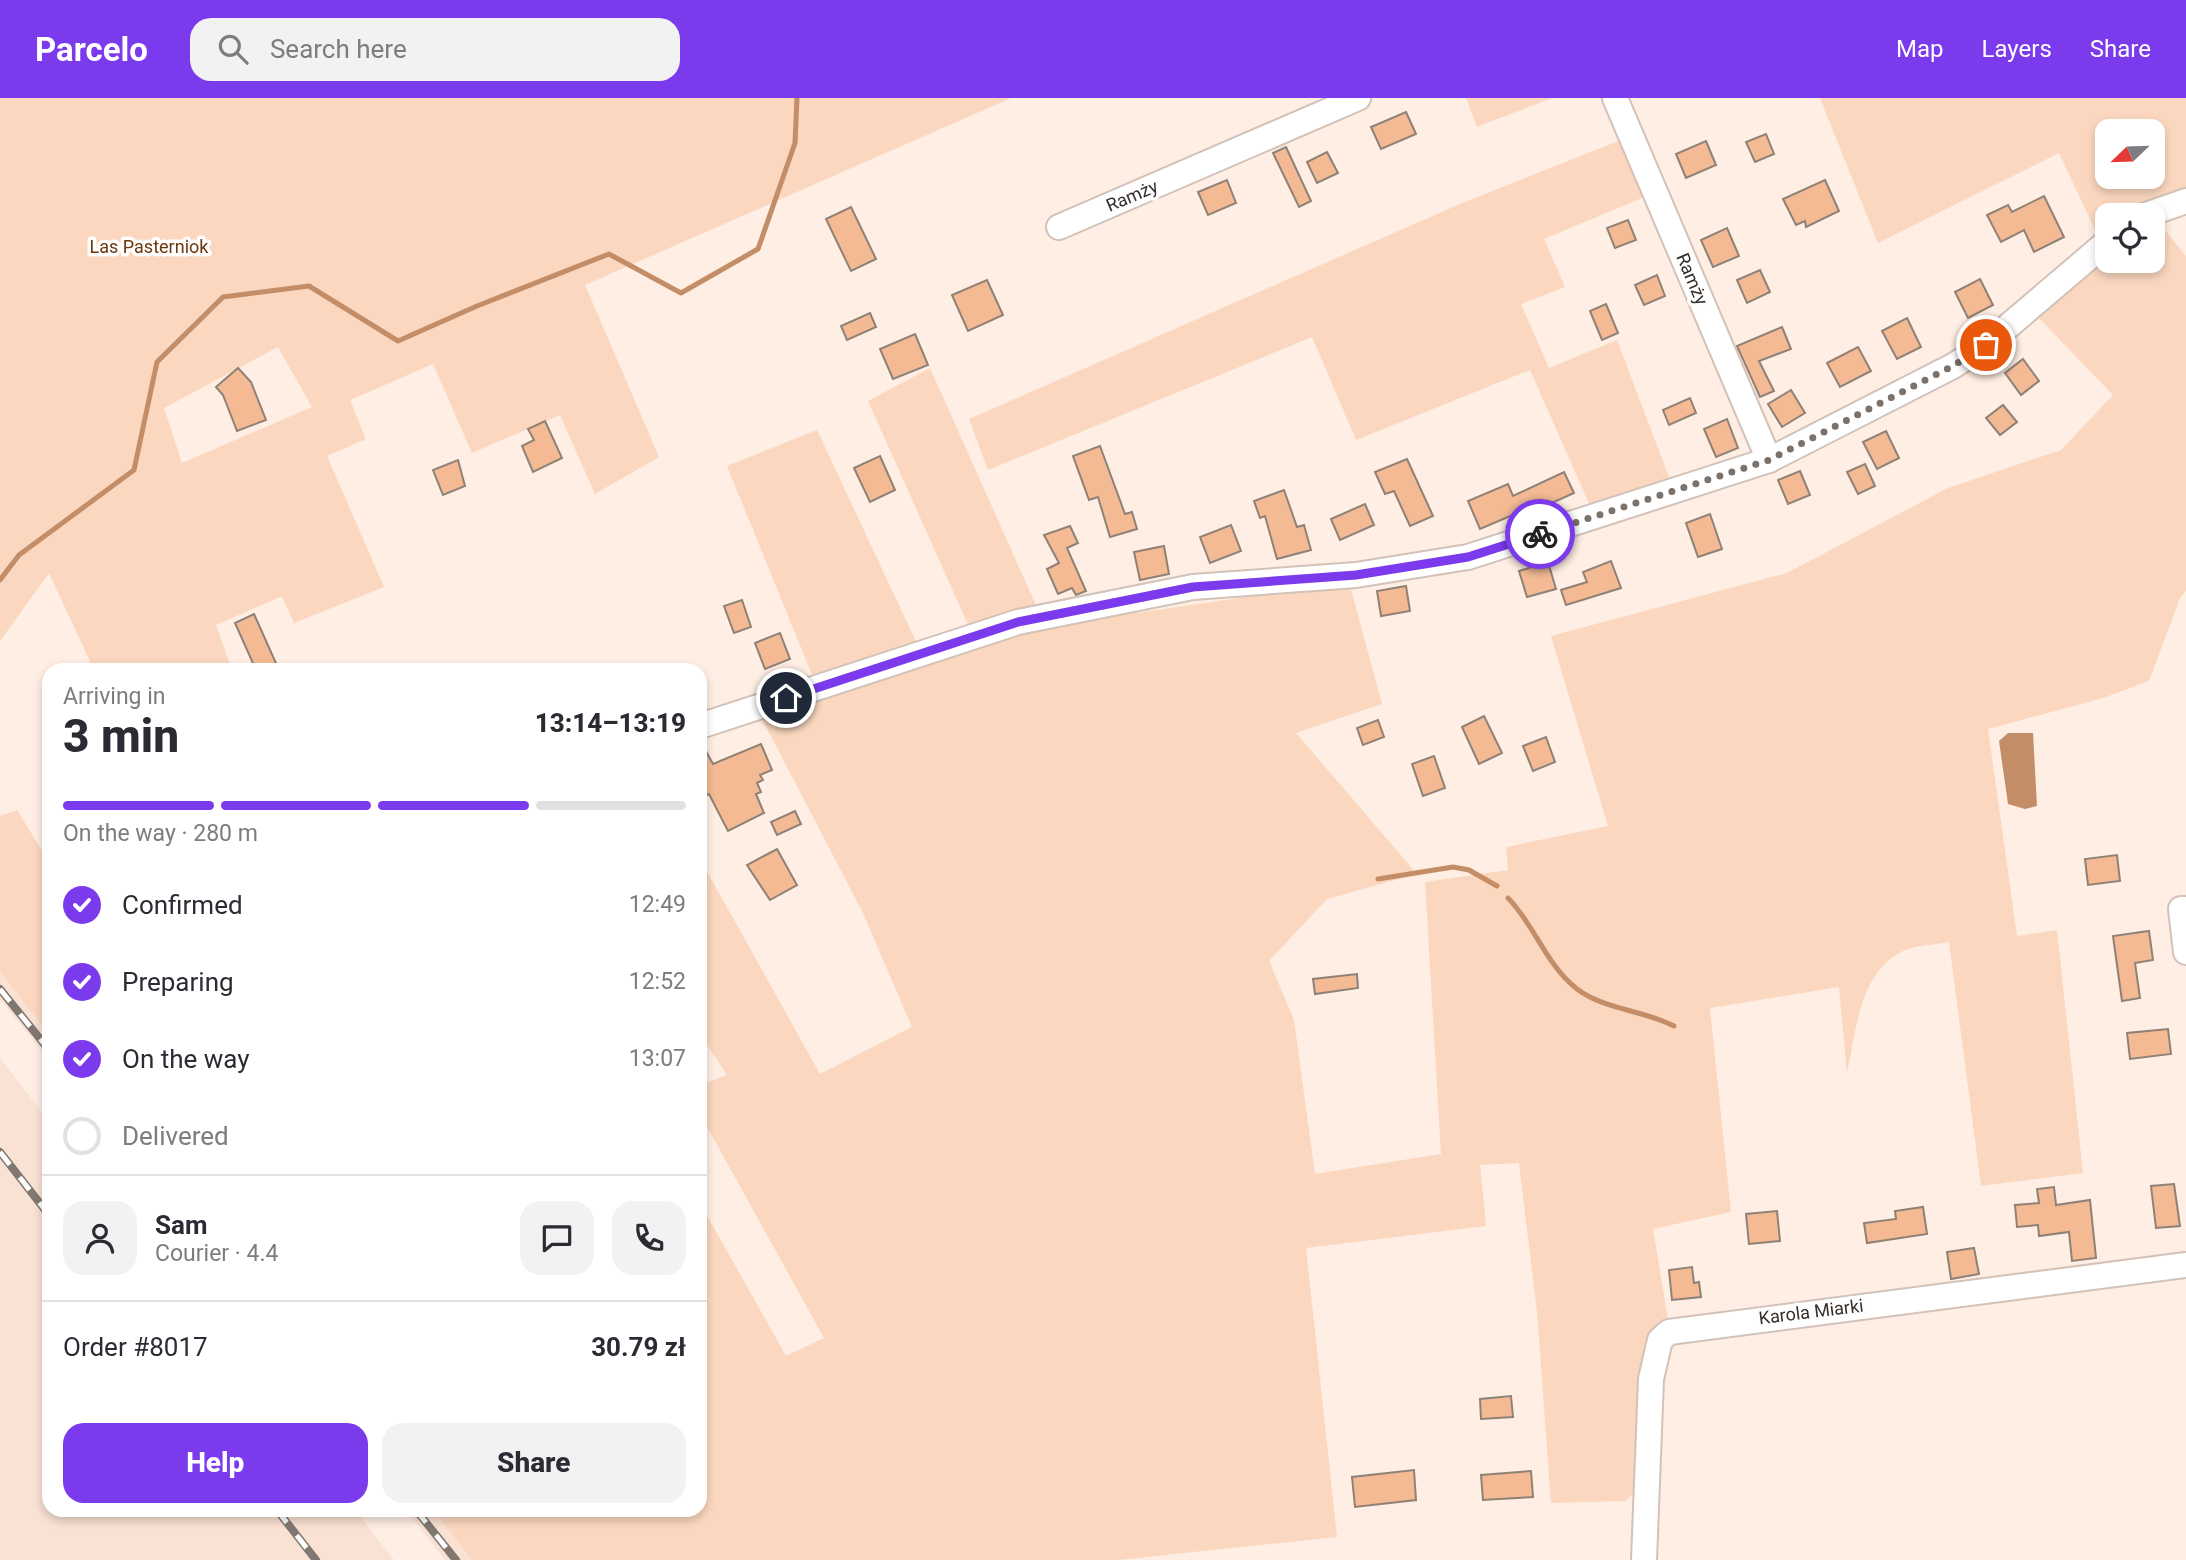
<!DOCTYPE html>
<meta charset="utf-8">
<style>
:root{--surface:#fff;--page:#f2f2f3;--text:#2b2b33;--muted:#7c7c81;--line:#e1e1e2;--accent:#7c3aed}
body{margin:0;font-family:Roboto,sans-serif;background:var(--page);color:var(--text);height:100vh;display:flex;flex-direction:column;font-size:26px;white-space:nowrap}
*{box-sizing:border-box;margin:0}
p{font-size:23px;color:var(--muted)}
.icon{flex:none;width:38px;height:38px;fill:none;stroke:currentColor;stroke-width:2;stroke-linecap:round;stroke-linejoin:round}
.map{position:relative;flex:1;overflow:hidden}
.details{position:absolute;left:42px;top:565px;width:665px;height:854px;display:flex;flex-direction:column;background:var(--surface);border-radius:21px;box-shadow:0 4px 10px #0003}
.details>*{flex:none}
.needle{width:46px;rotate:247deg}
.controls{position:absolute;left:2095px;top:21px;display:grid;gap:14px}
.controls a{display:grid;place-items:center;width:70px;height:70px;border-radius:14px;background:var(--surface);box-shadow:0 4px 10px #0003;font-size:35px}
.pin{position:absolute;display:grid;place-items:center;width:60px;height:60px;color:#fff;margin:-30px;border:4px solid #fff;border-radius:50%;box-shadow:0 2px 7px #0007}
.courier{position:absolute;display:grid;place-items:center;width:70px;height:70px;margin:-35px;border:5px solid #7c3aed;border-radius:50%;background:#fff;color:#222;box-shadow:0 2px 9px #0007}
.summary em{font-style:normal;font-weight:800}
.summary div{display:flex;flex-direction:column-reverse}
.summary{display:flex;align-items:center;justify-content:space-between;height:119px;padding:0 21px}
h1{font-size:46px;font-weight:800;line-height:52px}
.bar{display:grid;grid-template-columns:repeat(4,1fr);gap:10px 7px;align-content:center;height:84px;padding:0 21px}
.bar i{height:9px;border-radius:5px;background:var(--line)}
.bar .current{background:var(--accent)}
.bar p{grid-column:span 4}
.line{display:flex;align-items:center;gap:18px;padding:0 21px;border-top:2px solid var(--line)}
.line div{flex:1}
.round{display:grid;place-items:center;flex:none;width:74px;height:74px;border-radius:21px;background:var(--page)}
ol{padding:0 21px;list-style:none}
li{display:flex;align-items:center;gap:21px;height:77px}
li p{margin-inline-start:auto}
li .icon{padding:7px;border-radius:50%;background:var(--accent);color:#fff;stroke-width:4}
li:last-child{color:var(--muted)}
li i{width:38px;height:38px;border:4px solid var(--line);border-radius:50%}
.primary-button{display:flex;gap:14px;margin-top:auto;padding:14px 21px}
.primary-button a{flex:1;height:80px;border-radius:21px;background:var(--accent);color:#fff;font-size:28px;font-weight:800;line-height:80px;text-align:center}
.primary-button a+a{background:var(--page);color:var(--text)}
header{display:flex;align-items:center;gap:42px;box-sizing:border-box;height:98px;padding:0 35px;background:var(--accent);color:#fff}
header strong{font-size:33px}
nav{display:flex;gap:38px;margin-inline-start:auto;font-size:24px}
.search{width:490px;height:63px;background:var(--page);display:flex;align-items:center;gap:18px;box-sizing:border-box;padding:0 24px;border-radius:21px;color:var(--muted);font-size:26px}
.map>svg:first-child{display:block}
.built{fill:#f9e1d3}
.green{fill:#fbd7bf;fill-rule:evenodd}
.water{fill:#c38d68}
.lines{fill:none;stroke-linecap:round;stroke-linejoin:round}
.stream{stroke:#c38d68;stroke-width:5}
.building{fill:#f3ba94;stroke:#908177;stroke-width:2}
.minor-casing{stroke:#d2c2b8;stroke-width:28}
.minor{stroke:#fff;stroke-width:24}
.rail-casing{stroke:#807770;stroke-width:8}
.rail{stroke:#fefefe;stroke-width:5;stroke-dasharray:16;stroke-linecap:butt}
.done{stroke:#7b726b;stroke-width:7;stroke-dasharray:0 12.6}
.route{stroke:#7c3aed;stroke-width:9}
.labels{text-anchor:middle;stroke-width:7;stroke-linejoin:round;paint-order:stroke}
.street-label{font-size:18px;fill:#352f2b;stroke:#fefefe}
.park-label{font-size:18px;fill:#6b370b;stroke:#fefefe}
</style>
<header>
<strong>Parcelo</strong>
<div class="search"><svg class="icon" aria-label="search" viewBox="0 0 24 24"><circle cx="10" cy="10" r="6"/><path d="M15 15l6 6"/></svg>Search here</div>
<nav><a>Map</a><a>Layers</a><a>Share</a></nav>
</header>
<div class="map">
<svg width="2186" height="1462" viewBox="0 0 2186 1462">
<rect width="100%" height="100%" fill="#feeee3"/>
<g class="built">
<polygon points="0,874 49,937 49,962 0,901"/>
<polygon points="0,960 49,1023 49,1412 355,1412 394,1462 0,1462"/>
<polygon points="406,1412 433,1412 472,1462 445,1462"/>
</g>
<g class="green">
<path d="M0,0H1011L585,187L659,359L595,396L560,317L472,355L433,266L350,302L366,341L327,358L384,489L294,525L282,498L216,527L232,572H94L49,475L0,543ZM278,249L312,309L182,365L164,310Z"/>
<polygon points="1466,0 1552,0 1477,29"/>
<path d="M1820,0H2186V95L2132,117H2107V129L2096,134L2059,55L1878,145ZM2107,33H2152V79H2107Z"/>
<polygon points="1621,42 1649,97 1544,141 1565,189 1521,206 1549,270 1617,242 1672,387 1592,412 1530,272 1356,342 1312,239 988,372 969,321 1460,106"/>
<path d="M2157,122L2186,158V493L2180,500L2149,583L2103,600L1988,631L2017,838L2057,832L2083,1075L1981,1088L1949,844C1934,847 1914,847 1901,854C1859,876 1856,934 1847,975L1839,889L1710,910L1731,1114L1653,1131L1669,1228L1639,1390L1625,1403L1551,1405L1537,1214L1519,1065L1480,1067L1486,1128L1306,1150L1337,1439L1118,1462H472L433,1412H700V1105L786,1258L824,1240L700,1016V987L727,977L700,936V770H705L820,976L912,929L862,813L762,621L914,565L1019,532L1349,484L1382,606L1296,635L1417,776L1327,801L1269,863L1294,922L1315,1076L1441,1056L1425,784L1508,772L1506,749L1608,728L1551,538L1787,475L1948,390L2061,352L2113,297L2034,215L2107,155V163H2152L2153,125Z"/>
<polygon points="930,270 1039,514 970,531 868,303"/>
<polygon points="817,332 919,550 815,584 727,368"/>
<polygon points="17,712 49,764 49,923 41,926 0,874 0,718"/>
</g>
<polygon class="water" points="2008,635 2033,635 2037,708 2025,711 2008,706 1999,643"/>
<g class="lines">
<g class="stream">
<polyline points="0,482 19,457 134,372 157,264 223,199 309,188 398,243 477,208 609,156 681,195 758,151 795,45 797,0"/>
<polyline points="1378,781 1453,769 1469,772 1497,788"/>
<path d="M1508,800C1534,826 1546,867 1577,891C1605,912 1643,912 1674,928"/>
</g>
</g>
<g class="building">
<polygon points="1406,14 1416,36 1381,51 1371,29"/>
<polygon points="1766,36 1774,56 1755,64 1746,44"/>
<polygon points="1706,43 1716,67 1686,80 1676,56"/>
<polygon points="1286,49 1311,103 1299,109 1273,55"/>
<polygon points="1327,54 1338,75 1317,85 1307,64"/>
<polygon points="1227,82 1236,105 1208,117 1198,94"/>
<polygon points="1825,82 1839,113 1806,129 1805,123 1796,127 1783,101"/>
<polygon points="2044,98 2064,139 2034,154 2024,132 2001,144 1987,117 2008,107 2012,114"/>
<polygon points="851,109 876,161 851,173 826,121"/>
<polygon points="1628,122 1636,142 1615,150 1607,130"/>
<polygon points="1727,130 1739,158 1713,169 1701,142"/>
<polygon points="1760,172 1770,194 1747,205 1737,182"/>
<polygon points="1657,177 1665,198 1644,207 1635,187"/>
<polygon points="1980,181 1993,207 1968,220 1955,194"/>
<polygon points="987,182 1003,217 968,233 952,197"/>
<polygon points="1606,206 1618,235 1602,242 1590,213"/>
<polygon points="870,215 876,229 847,242 841,228"/>
<polygon points="1907,220 1921,249 1897,261 1882,233"/>
<polygon points="1782,229 1791,251 1759,263 1774,293 1760,299 1737,248"/>
<polygon points="915,236 928,267 893,281 880,251"/>
<polygon points="1858,249 1871,273 1840,289 1827,265"/>
<polygon points="2023,261 2039,283 2021,297 2005,275"/>
<polygon points="238,270 251,284 266,322 237,333 223,297 216,289"/>
<polygon points="1791,292 1805,315 1782,329 1768,306"/>
<polygon points="1690,300 1696,315 1669,327 1663,312"/>
<polygon points="2003,307 2017,324 2000,337 1986,320"/>
<polygon points="1727,321 1738,350 1716,359 1704,331"/>
<polygon points="545,323 562,360 533,374 522,348 534,342 528,331"/>
<polygon points="1886,333 1899,360 1877,371 1863,344"/>
<polygon points="1100,348 1125,416 1132,414 1137,431 1110,439 1098,399 1089,402 1073,358"/>
<polygon points="880,358 895,392 870,404 854,370"/>
<polygon points="1407,361 1433,418 1410,428 1394,393 1385,396 1375,374"/>
<polygon points="458,362 465,388 443,397 433,372"/>
<polygon points="1865,366 1875,388 1858,396 1847,374"/>
<polygon points="1800,373 1810,397 1788,406 1778,382"/>
<polygon points="1564,374 1574,395 1543,409 1541,405 1480,431 1468,403 1508,386 1513,398"/>
<polygon points="1284,392 1297,429 1304,427 1311,452 1277,461 1265,418 1260,420 1254,403"/>
<polygon points="1365,406 1374,427 1340,442 1331,421"/>
<polygon points="1710,416 1722,451 1698,459 1686,425"/>
<polygon points="1231,427 1241,453 1210,465 1200,439"/>
<polygon points="1070,428 1078,445 1067,450 1086,493 1076,497 1072,490 1058,496 1047,471 1059,465 1044,437"/>
<polygon points="1164,448 1169,476 1140,482 1134,454"/>
<polygon points="1611,463 1621,490 1566,507 1561,492 1587,484 1583,474"/>
<polygon points="1548,464 1556,491 1527,499 1519,473"/>
<polygon points="1406,488 1410,513 1381,518 1377,493"/>
<polygon points="742,502 751,529 734,535 724,508"/>
<polygon points="254,516 279,572 256,572 235,525"/>
<polygon points="780,535 790,561 765,571 755,545"/>
<polygon points="1484,618 1502,655 1479,666 1462,629"/>
<polygon points="1378,622 1384,639 1363,647 1357,630"/>
<polygon points="1546,639 1555,664 1533,673 1523,648"/>
<polygon points="700,642 713,666 761,646 772,672 760,677 763,682 757,685 761,694 756,696 764,715 728,733 709,696 700,700"/>
<polygon points="1434,658 1445,690 1423,698 1412,666"/>
<polygon points="795,713 801,726 777,737 771,724"/>
<polygon points="777,751 797,787 770,802 747,767"/>
<polygon points="2117,757 2120,783 2088,787 2085,761"/>
<polygon points="2149,833 2153,862 2135,865 2140,900 2122,903 2113,838"/>
<polygon points="1357,876 1358,890 1315,896 1313,881"/>
<polygon points="2168,931 2171,956 2130,961 2127,935"/>
<polygon points="2174,1086 2180,1128 2156,1130 2151,1088"/>
<polygon points="2054,1089 2056,1107 2090,1102 2096,1160 2072,1163 2069,1134 2039,1138 2038,1127 2017,1129 2015,1107 2039,1105 2037,1091"/>
<polygon points="1923,1109 1927,1136 1867,1145 1864,1125 1896,1121 1895,1113"/>
<polygon points="1777,1113 1780,1143 1749,1146 1746,1116"/>
<polygon points="1974,1150 1979,1176 1951,1181 1947,1154"/>
<polygon points="1692,1169 1694,1185 1699,1184 1701,1199 1672,1202 1669,1172"/>
<polygon points="1511,1298 1513,1319 1481,1321 1480,1301"/>
<polygon points="1414,1372 1416,1402 1355,1409 1352,1379"/>
<polygon points="1531,1373 1533,1399 1483,1402 1481,1377"/>
</g>
<g class="lines">
<g class="minor-casing">
<g id="minor">
<polyline points="1615,0 1769,362"/>
<polyline points="2146,117 2186,103"/>
<polyline points="1059,129 1358,0"/>
<polyline points="700,628 1018,524 1193,489 1356,477 1468,459 1769,362 1953,268 1986,247 2107,144"/>
<polyline points="2186,811 2181,811 2186,854"/>
<polyline points="1644,1462 1651,1281 1660,1242 1669,1234 2186,1167"/>
</g>
</g>
<use href="#minor" class="minor"/>
<g class="rail-casing">
<g id="rail">
<polyline points="0,891 49,952"/>
<polyline points="0,1054 49,1117"/>
<polyline points="277,1412 316,1462"/>
<polyline points="416,1412 456,1462"/>
</g>
</g>
<use href="#rail" class="rail"/>
</g>
<g class="lines">
<polyline class="done" points="1540,436 1769,362 1953,268 1986,247"/>
<polyline class="route" points="786,600 1018,524 1193,489 1356,477 1468,459 1540,436"/>
</g>
<g class="labels">
<g class="street-label">
<text transform="translate(1132 98) rotate(-23)" y="6">Ramży</text>
<text transform="translate(1692 181) rotate(67)" y="6">Ramży</text>
<text transform="translate(1811 1214) rotate(-7)" y="6">Karola Miarki</text>
</g>
<g class="park-label">
<text x="149" y="155">Las Pasterniok</text>
</g>
</g>
</svg>
<div class="controls">
<a><svg class="needle" viewBox="-14 -14 28 28"><path d="M0-13l5 13h-10z" fill="#e53935"/><path d="M0 13l5-13h-10z" fill="#7c7c81"/></svg></a>
<a><svg class="icon" aria-label="locate" viewBox="0 0 24 24"><circle cx="12" cy="12" r="6"/><path d="M12 2v4M12 18v4M2 12h4M18 12h4"/></svg></a>
</div>
<div class="pin" style="left:1986px;top:247px;background:#ea580c"><svg class="icon" aria-label="bag" viewBox="0 0 24 24"><path d="M5 8h14l-1 12H6zM9 8a3 3 0 0 1 6 0"/></svg></div>
<div class="pin" style="left:786px;top:600px;background:#1f2937"><svg class="icon" aria-label="home" viewBox="0 0 24 24"><path d="M3 11l9-7 9 7M6 9v11h12V9"/></svg></div>
<div class="courier" style="left:1540px;top:436px"><svg class="icon" aria-label="bike" viewBox="0 0 24 24"><circle cx="6" cy="16" r="4"/><circle cx="18" cy="16" r="4"/><path d="M6 16l4-8h5l3 8M10 8l3 8H6M13 5h3"/></svg></div>
<section class="details">
<div class="summary"><div><h1>3 min</h1><p>Arriving in</p></div><em>13:14–13:19</em></div>
<div class="bar"><i class="current"></i><i class="current"></i><i class="current"></i><i></i><p>On the way · 280 m</p></div>
<ol>
<li><svg class="icon" aria-label="check" viewBox="0 0 24 24"><path d="M5 12l5 5 9-10"/></svg>Confirmed<p>12:49</p></li>
<li><svg class="icon" aria-label="check" viewBox="0 0 24 24"><path d="M5 12l5 5 9-10"/></svg>Preparing<p>12:52</p></li>
<li><svg class="icon" aria-label="check" viewBox="0 0 24 24"><path d="M5 12l5 5 9-10"/></svg>On the way<p>13:07</p></li>
<li><i></i>Delivered</li>
</ol>
<div class="line" style="height:126px"><a class="round"><svg class="icon" aria-label="person" viewBox="0 0 24 24"><circle cx="12" cy="8" r="4"/><path d="M4 21q1-7 8-7t8 7"/></svg></a><div><b>Sam</b><p>Courier · 4.4</p></div><a class="round"><svg class="icon" aria-label="chat" viewBox="0 0 24 24"><path d="M4 5h16v11H9l-5 4z"/></svg></a><a class="round"><svg class="icon" aria-label="phone" viewBox="0 0 24 24"><path d="M5 4h4l2 5-3 2q2 4 5 5l2-3 5 2v4C11 20 4 13 5 4z"/></svg></a></div>
<div class="line" style="height:91px"><div>Order #8017</div><b>30.79 zł</b></div>
<div class="primary-button"><a>Help</a><a>Share</a></div>
</section>
</div>
